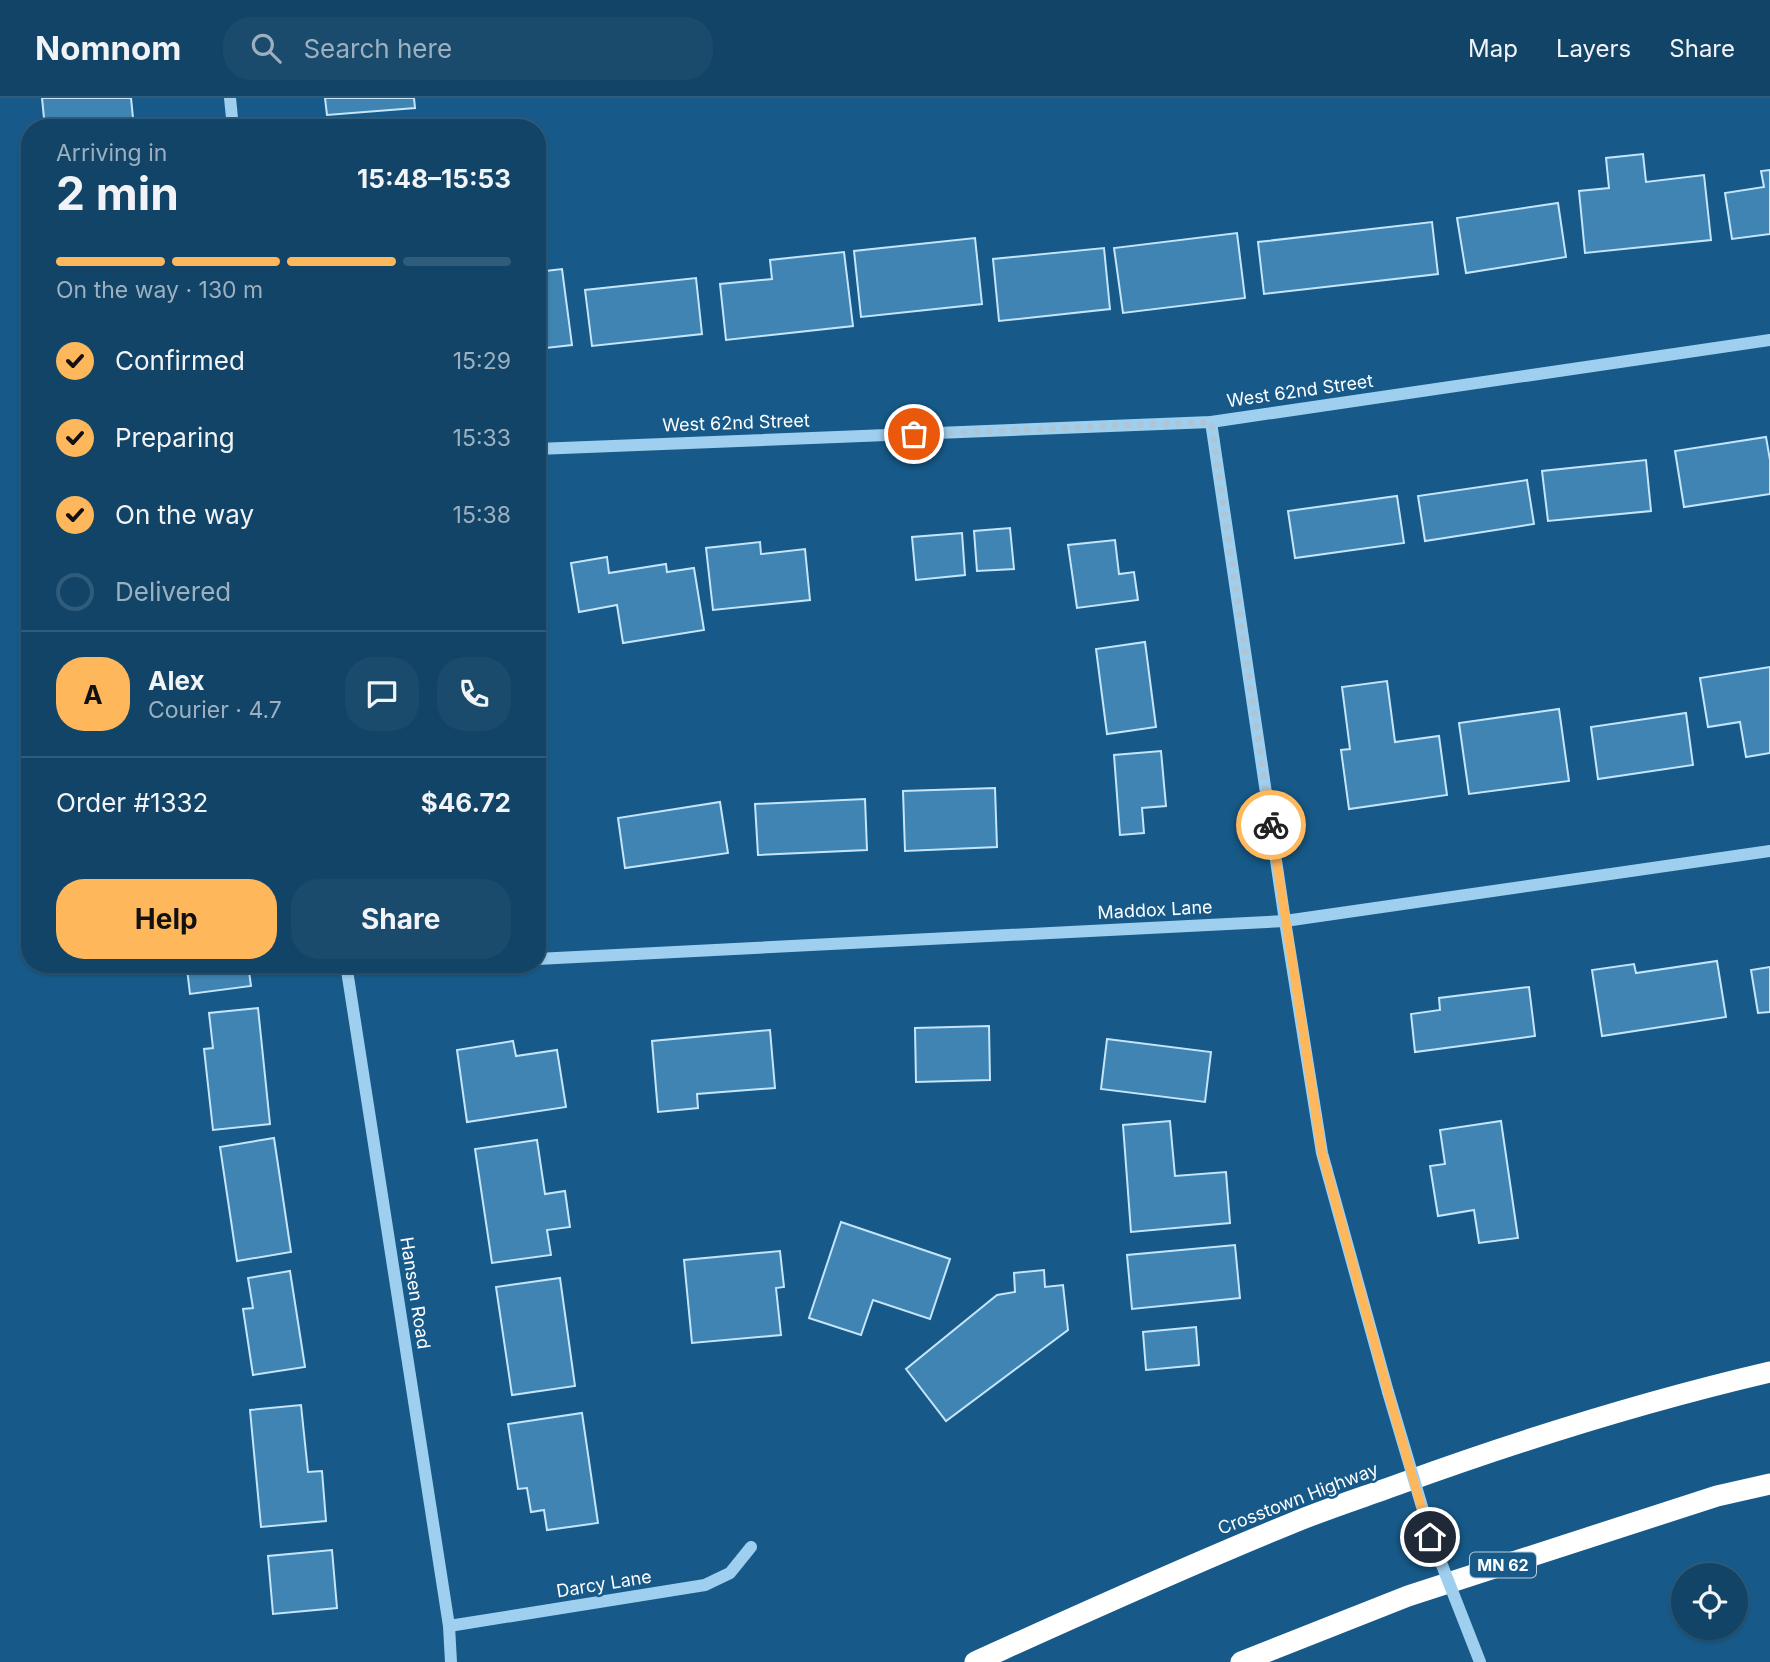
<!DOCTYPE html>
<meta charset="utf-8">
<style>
:root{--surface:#114467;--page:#1a4b6d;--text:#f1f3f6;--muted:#9cb0c0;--line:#305c7b;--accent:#ffb75c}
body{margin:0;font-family:Inter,sans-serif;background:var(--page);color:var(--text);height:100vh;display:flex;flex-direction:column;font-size:26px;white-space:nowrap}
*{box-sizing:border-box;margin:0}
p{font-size:23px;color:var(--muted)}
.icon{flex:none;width:38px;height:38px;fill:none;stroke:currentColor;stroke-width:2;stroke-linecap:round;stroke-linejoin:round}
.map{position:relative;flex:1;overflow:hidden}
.side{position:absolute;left:21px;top:21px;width:525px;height:854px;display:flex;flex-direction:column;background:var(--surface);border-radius:28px;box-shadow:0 2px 5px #0004,0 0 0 2px var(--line)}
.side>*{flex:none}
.fabs{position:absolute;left:1671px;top:1465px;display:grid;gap:14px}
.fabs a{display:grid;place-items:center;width:77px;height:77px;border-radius:50%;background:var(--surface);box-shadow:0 2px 5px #0004,0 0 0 2px var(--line);font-size:35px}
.pin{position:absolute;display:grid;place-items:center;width:60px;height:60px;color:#fff;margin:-30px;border:4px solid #fff;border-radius:50%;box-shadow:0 2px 7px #0007}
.courier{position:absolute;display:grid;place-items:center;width:70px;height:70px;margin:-35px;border:5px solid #ffb75c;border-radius:50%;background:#fff;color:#222;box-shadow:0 2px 9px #0007}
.summary em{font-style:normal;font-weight:700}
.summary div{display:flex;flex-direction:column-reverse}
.summary{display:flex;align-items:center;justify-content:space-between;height:119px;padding:0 35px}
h1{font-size:46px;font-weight:700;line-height:52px}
.bar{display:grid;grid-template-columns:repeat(4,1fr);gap:10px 7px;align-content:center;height:84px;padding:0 35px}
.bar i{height:9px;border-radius:5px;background:var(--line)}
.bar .current{background:var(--accent)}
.bar p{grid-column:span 4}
.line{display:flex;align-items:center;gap:18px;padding:0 35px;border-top:2px solid var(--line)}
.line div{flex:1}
.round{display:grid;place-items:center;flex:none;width:74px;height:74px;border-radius:28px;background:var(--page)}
ol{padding:0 35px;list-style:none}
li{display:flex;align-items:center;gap:21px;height:77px}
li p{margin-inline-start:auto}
li .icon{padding:7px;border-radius:50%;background:var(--accent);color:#111;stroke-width:4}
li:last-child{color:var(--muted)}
li i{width:38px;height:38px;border:4px solid var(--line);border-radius:50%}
.cta{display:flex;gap:14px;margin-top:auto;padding:14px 35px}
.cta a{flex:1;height:80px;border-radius:28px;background:var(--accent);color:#111;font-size:28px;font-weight:700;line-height:80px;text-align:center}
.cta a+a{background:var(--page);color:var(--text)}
header{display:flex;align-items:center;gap:42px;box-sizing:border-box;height:98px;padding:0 35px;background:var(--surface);border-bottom:2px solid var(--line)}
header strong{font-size:33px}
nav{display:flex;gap:38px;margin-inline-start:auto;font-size:24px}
.search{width:490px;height:63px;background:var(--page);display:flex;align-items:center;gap:18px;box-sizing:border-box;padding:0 24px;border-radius:28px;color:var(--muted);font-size:26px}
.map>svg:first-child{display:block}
.building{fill:#3f84b2;stroke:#c5e5fa;stroke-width:2}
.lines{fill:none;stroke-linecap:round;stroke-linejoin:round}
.minor{stroke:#9fcfee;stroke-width:12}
.highway{stroke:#fff;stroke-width:21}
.minor-bridge{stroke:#9fcfee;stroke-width:12}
.done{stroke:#aec5d6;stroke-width:7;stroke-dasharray:0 12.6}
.route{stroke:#ffb75c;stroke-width:9}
.labels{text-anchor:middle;stroke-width:5;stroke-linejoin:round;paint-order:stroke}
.shield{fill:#175a89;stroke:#b9cedc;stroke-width:2}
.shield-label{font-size:16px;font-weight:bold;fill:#fff}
.street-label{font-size:18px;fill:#fff;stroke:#175a89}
</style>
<header>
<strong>Nomnom</strong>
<div class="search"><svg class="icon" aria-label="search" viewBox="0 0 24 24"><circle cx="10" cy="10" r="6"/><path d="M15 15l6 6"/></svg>Search here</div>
<nav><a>Map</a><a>Layers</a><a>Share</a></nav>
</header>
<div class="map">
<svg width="1770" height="1564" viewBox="0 0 1770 1564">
<rect width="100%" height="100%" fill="#175a89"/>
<g class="building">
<polygon points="42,0 131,0 134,30 45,30"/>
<polygon points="325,0 414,0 415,10 327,17"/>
<polygon points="1643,56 1646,84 1704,77 1711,142 1585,155 1579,93 1609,90 1606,60"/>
<polygon points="1770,72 1770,136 1732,141 1725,95 1764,89 1761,73"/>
<polygon points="1558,105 1566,159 1466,175 1457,120"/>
<polygon points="1432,124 1438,176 1264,196 1258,144"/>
<polygon points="1237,135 1245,200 1123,215 1114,150"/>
<polygon points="975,140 982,206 861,219 854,153"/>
<polygon points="1104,150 1110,211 999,223 993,161"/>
<polygon points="844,154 853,228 726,242 720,186 772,181 770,162"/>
<polygon points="562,171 572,247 537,251 537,174"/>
<polygon points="696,180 702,236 592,248 585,192"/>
<polygon points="1766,339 1770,362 1770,396 1684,409 1675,353"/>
<polygon points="1646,362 1651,413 1548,423 1542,373"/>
<polygon points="1527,382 1534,426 1425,443 1418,398"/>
<polygon points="1397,398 1404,445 1295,460 1288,413"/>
<polygon points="1010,430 1014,471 977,473 974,433"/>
<polygon points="962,435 965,477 916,482 912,439"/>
<polygon points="1115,442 1119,476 1134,474 1138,502 1077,510 1068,447"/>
<polygon points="760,444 761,456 805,451 810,502 713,512 706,450"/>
<polygon points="607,459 609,475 666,466 667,474 694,470 704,532 623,545 617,507 579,514 571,465"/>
<polygon points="1145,544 1156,629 1107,636 1096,551"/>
<polygon points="1770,569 1770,655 1746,659 1740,624 1708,629 1700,580"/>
<polygon points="1387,583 1395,644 1439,638 1447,697 1349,711 1341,652 1350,651 1342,589"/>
<polygon points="1559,611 1569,683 1469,696 1459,625"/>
<polygon points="1686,615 1693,667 1598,681 1591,629"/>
<polygon points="1161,653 1166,708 1142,710 1144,735 1120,737 1114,657"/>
<polygon points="995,690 997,749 905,753 903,693"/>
<polygon points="865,701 867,752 758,757 755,706"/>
<polygon points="720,704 728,755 625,770 618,720"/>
<polygon points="1717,863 1726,919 1602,938 1592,872 1634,866 1636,875"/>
<polygon points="175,866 248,866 251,888 190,896 187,871 176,872"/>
<polygon points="1770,869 1770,914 1758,915 1751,872"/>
<polygon points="1529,889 1535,938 1415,954 1411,916 1440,912 1439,900"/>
<polygon points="258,910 270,1026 213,1032 204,951 213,950 209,915"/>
<polygon points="989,928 990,982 916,984 915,930"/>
<polygon points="770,932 775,990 697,996 698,1010 658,1014 652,943"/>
<polygon points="1107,941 1211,954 1205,1004 1101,991"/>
<polygon points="513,943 516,958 557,952 566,1009 467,1024 457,952"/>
<polygon points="1170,1023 1175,1078 1226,1074 1230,1125 1131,1134 1123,1027"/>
<polygon points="1501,1023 1518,1140 1479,1145 1474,1112 1438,1118 1430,1068 1445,1066 1440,1032"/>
<polygon points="274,1040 291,1154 237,1163 220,1049"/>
<polygon points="537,1042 545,1096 565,1093 570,1129 547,1132 551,1157 492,1165 475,1051"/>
<polygon points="841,1124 950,1161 930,1221 873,1202 861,1237 809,1220"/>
<polygon points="1235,1147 1240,1200 1132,1211 1127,1157"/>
<polygon points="780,1153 784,1189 776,1190 781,1237 692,1245 684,1162"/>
<polygon points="1044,1172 1045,1189 1063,1187 1068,1232 946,1323 906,1271 997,1197 1015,1194 1014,1175"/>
<polygon points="290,1173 305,1269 253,1277 243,1211 253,1210 248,1180"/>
<polygon points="560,1180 575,1288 512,1297 496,1189"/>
<polygon points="1196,1229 1199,1267 1146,1272 1143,1234"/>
<polygon points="301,1307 308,1374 322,1373 326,1423 261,1429 250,1312"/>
<polygon points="582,1315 598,1425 547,1432 544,1412 531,1414 527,1390 518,1391 508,1326"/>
<polygon points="332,1452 337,1510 273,1516 268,1458"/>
</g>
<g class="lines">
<g class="minor">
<polyline points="230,0 233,30"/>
<polyline points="1211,324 1285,823 1322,1055 1388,1294"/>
<polyline points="537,351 1211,324 1770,242"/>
<polyline points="537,861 1285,823 1770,753"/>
<polyline points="346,866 449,1528 451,1564"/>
<polyline points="347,870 424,866"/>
<polyline points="449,1528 705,1487 730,1475 751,1449"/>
</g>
<g class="highway">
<path d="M975,1564C1079,1517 1184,1469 1290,1426C1328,1410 1367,1398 1405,1384C1524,1341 1646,1303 1770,1274"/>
<polyline points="1241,1564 1408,1498 1717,1398 1770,1386"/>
</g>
<polyline class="minor-bridge" points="1388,1294 1431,1439 1480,1564"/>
</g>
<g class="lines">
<polyline class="done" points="914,336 1211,324 1271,727"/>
<polyline class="route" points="1271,727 1322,1055 1388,1294 1430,1439"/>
</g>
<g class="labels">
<rect class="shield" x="1470" y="1454.5" width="66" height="25" rx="5"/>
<g class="shield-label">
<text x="1503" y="1473">MN 62</text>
</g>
<g class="street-label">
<text transform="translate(1300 293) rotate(-8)" y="6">West 62nd Street</text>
<text transform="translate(736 325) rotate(-2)" y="6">West 62nd Street</text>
<text transform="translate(1155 812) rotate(-3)" y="6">Maddox Lane</text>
<text transform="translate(415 1195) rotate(81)" y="6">Hansen Road</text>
<text transform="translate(1298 1401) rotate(-21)" y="6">Crosstown Highway</text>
<text transform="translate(604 1486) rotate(-9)" y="6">Darcy Lane</text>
</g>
</g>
</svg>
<div class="fabs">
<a><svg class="icon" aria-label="locate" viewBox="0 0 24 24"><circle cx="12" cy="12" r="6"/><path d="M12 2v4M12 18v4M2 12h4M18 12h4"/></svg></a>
</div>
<div class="pin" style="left:914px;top:336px;background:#ea580c"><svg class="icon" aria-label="bag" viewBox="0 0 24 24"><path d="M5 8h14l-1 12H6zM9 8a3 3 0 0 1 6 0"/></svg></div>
<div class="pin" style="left:1430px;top:1439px;background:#1f2937"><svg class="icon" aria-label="home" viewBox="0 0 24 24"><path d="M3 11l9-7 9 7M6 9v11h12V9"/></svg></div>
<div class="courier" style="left:1271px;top:727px"><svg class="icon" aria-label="bike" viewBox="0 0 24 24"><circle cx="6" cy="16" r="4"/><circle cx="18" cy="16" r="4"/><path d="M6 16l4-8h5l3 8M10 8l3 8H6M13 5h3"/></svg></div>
<section class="side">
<div class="summary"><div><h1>2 min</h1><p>Arriving in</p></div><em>15:48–15:53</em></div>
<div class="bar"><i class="current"></i><i class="current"></i><i class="current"></i><i></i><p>On the way · 130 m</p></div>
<ol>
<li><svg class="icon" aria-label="check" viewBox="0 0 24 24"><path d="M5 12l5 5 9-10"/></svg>Confirmed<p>15:29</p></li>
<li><svg class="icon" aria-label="check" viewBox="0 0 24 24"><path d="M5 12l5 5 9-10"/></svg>Preparing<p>15:33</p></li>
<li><svg class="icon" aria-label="check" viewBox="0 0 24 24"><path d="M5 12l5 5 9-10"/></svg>On the way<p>15:38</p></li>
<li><i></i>Delivered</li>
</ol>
<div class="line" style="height:126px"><b class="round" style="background:var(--accent);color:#111">A</b><div><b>Alex</b><p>Courier · 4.7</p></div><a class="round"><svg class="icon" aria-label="chat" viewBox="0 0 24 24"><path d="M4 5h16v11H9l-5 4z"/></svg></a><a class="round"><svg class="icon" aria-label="phone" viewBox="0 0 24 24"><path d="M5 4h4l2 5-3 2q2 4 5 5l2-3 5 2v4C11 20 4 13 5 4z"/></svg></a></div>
<div class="line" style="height:91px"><div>Order #1332</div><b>$46.72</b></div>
<div class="cta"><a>Help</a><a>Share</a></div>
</section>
</div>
